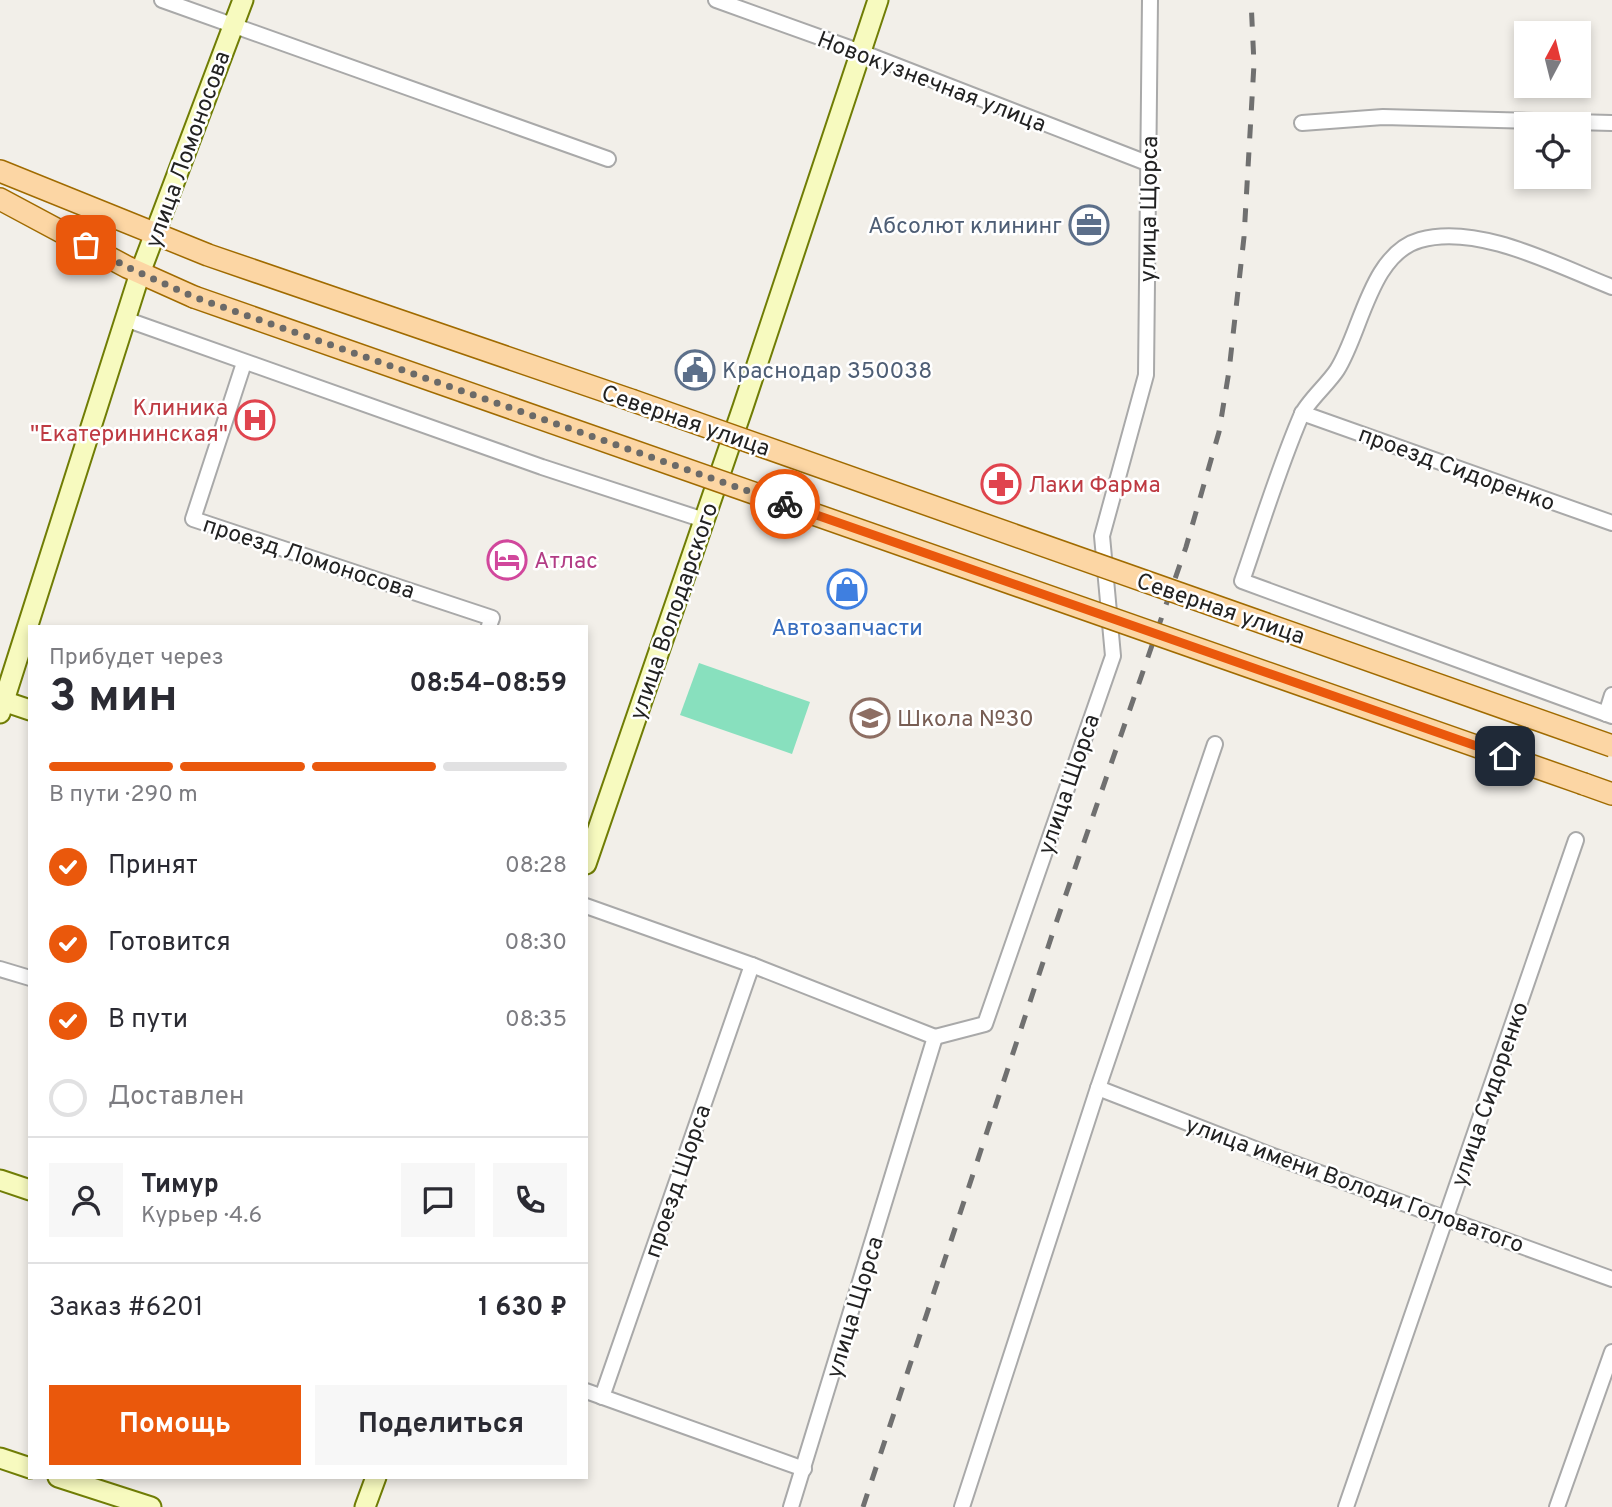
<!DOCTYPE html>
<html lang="ru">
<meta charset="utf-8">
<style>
:root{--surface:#fff;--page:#f7f7f7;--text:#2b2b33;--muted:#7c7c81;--line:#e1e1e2;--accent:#ea580c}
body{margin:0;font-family:Overpass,sans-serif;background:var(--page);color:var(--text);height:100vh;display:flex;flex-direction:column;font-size:26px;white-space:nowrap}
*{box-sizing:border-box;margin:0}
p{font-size:23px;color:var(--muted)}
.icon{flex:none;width:38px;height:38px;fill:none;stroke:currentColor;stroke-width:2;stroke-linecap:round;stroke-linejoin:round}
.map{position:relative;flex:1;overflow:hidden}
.side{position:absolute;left:28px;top:625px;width:560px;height:854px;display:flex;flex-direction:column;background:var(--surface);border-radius:0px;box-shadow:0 4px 10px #0003}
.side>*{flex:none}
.needle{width:46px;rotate:7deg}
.controls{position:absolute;left:1514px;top:21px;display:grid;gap:14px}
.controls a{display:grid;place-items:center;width:77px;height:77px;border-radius:0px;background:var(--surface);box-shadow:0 4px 10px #0003;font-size:35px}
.pin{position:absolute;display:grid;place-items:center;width:60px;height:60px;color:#fff;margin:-30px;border-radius:14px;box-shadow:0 4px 10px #0006}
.courier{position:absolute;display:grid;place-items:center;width:70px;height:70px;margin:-35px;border:5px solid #ea580c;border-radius:50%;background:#fff;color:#222;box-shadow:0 2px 9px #0007}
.headline em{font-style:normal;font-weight:700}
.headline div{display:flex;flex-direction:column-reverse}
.headline{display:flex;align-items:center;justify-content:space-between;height:119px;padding:0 21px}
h1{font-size:46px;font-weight:700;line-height:52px}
.bar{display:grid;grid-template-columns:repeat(4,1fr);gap:10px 7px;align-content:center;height:84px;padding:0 21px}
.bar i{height:9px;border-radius:5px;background:var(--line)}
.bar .active{background:var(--accent)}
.bar p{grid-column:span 4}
.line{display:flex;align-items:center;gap:18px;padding:0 21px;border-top:2px solid var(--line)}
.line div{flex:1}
.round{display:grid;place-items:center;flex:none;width:74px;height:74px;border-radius:0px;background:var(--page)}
ol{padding:0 21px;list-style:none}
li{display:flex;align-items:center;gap:21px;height:77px}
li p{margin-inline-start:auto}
li .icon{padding:7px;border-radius:50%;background:var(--accent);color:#fff;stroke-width:4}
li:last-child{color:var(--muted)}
li i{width:38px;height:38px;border:4px solid var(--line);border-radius:50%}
.cta{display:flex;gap:14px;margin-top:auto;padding:14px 21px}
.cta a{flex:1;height:80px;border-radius:0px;background:var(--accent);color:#fff;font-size:28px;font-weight:700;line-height:80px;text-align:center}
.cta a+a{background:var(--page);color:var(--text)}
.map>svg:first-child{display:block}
.pitch{fill:#88e0be}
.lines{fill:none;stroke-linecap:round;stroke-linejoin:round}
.street-casing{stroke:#a9a9a9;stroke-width:18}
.secondary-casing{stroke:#707d05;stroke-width:23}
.primary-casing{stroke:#a06b00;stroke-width:24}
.street{stroke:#fff;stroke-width:14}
.secondary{stroke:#f7fabf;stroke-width:19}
.primary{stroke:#fcd6a4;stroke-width:21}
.rail{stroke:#707070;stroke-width:5;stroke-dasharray:14 14;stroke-linecap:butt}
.primary-bridge-casing{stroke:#a06b00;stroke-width:24;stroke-linecap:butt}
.primary-bridge{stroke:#fcd6a4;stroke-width:21}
.done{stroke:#6b6a68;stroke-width:7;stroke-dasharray:0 12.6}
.route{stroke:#ea580c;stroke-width:9}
.labels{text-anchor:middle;stroke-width:5;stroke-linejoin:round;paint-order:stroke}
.street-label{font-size:23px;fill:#222;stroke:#fff}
.service-label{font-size:23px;fill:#4e5e75;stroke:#fff;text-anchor:end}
.health-label{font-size:23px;fill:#be3a42;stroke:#fff;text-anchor:end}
.hotel-label{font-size:23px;fill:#b23c85;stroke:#fff;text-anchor:start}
.shop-label{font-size:23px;fill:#366cbe;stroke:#fff}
.education-label{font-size:23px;fill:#785e54;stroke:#fff;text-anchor:start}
</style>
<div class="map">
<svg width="1612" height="1507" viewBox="0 0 1612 1507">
<rect width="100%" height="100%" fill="#f2efe9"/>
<polygon class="pitch" points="699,663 810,702 792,754 680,715"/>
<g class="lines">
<g class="street-casing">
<g id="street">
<polyline points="162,0 608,159"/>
<polyline points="716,0 861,52 1147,163"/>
<polyline points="1302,123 1383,117 1612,123"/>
<path d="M1612,287C1558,266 1478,223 1420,240C1370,254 1361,333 1337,370C1328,384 1306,403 1301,416C1278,470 1261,526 1242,581L1612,716"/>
<polyline points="125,319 542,467 704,520"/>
<polyline points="244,363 193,519 492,618 489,626"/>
<polyline points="1302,413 1612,523"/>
<polyline points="1606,714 1612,695"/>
<polyline points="586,906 752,965 935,1037"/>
<polyline points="0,969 30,978"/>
<polyline points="935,1037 985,1024 1113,656 1102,536 1146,375 1150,0"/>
<polyline points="1098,1088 1273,1156 1612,1279"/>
<polyline points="586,1391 804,1469"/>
<polyline points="602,1397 752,965"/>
<polyline points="791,1507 935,1037"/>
<polyline points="962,1507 1098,1088 1215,744"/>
<polyline points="1346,1507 1576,840"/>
<polyline points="1557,1507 1612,1352"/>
</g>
</g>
<g class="secondary-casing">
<g id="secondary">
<polyline points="0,700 30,710"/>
<polyline points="0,713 140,273 243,0"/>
<polyline points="586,864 743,407 878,0"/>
<polyline points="0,1180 30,1190"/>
<polyline points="0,1458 30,1468"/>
<polyline points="58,1477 151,1507"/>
<polyline points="365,1507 376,1477"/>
</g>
</g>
<g class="primary-casing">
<g id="primary">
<polyline points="0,171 208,255 631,400"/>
<polyline points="0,199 127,267 194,297"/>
<polyline points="1584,784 1612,794"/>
</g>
</g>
<use href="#street" class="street"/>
<use href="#secondary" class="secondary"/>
<use href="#primary" class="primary"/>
<polyline class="rail" points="863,1507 1055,926 1186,547 1219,432 1229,371 1244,237 1254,64 1251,0"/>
<g class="primary-bridge-casing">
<g id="primary-bridge">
<polyline points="194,297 1584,784"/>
<polyline points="631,400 1612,746"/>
</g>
</g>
<use href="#primary-bridge" class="primary-bridge"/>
</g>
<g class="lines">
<polyline class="done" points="86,245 127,267 194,297 785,504"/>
<polyline class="route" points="785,504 1505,756"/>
</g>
<defs>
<g id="office-ring" transform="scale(2.0125)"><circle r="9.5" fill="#fff" stroke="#5c6f8a" stroke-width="1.5"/><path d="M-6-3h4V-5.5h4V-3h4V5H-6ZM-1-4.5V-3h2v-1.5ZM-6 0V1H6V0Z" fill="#5c6f8a"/></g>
<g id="civic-ring" transform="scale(2.0125)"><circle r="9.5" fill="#fff" stroke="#5c6f8a" stroke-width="1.5"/><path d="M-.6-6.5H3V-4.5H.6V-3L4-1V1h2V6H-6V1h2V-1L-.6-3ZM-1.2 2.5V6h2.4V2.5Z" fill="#5c6f8a"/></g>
<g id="hospital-ring" transform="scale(2.0125)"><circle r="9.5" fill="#fff" stroke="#e0444e" stroke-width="1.5"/><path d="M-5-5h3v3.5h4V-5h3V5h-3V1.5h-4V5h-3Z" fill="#e0444e"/></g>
<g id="pharmacy-ring" transform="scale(2.0125)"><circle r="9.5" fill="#fff" stroke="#e0444e" stroke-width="1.5"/><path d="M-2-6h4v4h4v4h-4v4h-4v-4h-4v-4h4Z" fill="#e0444e"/></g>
<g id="hotel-ring" transform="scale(2.0125)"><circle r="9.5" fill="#fff" stroke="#d1479c" stroke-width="1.5"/><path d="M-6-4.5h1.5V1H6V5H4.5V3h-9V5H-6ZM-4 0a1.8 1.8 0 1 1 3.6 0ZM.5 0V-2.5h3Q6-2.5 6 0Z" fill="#d1479c"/></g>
<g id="shop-ring" transform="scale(2.0125)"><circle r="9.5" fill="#fff" stroke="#3f7fe0" stroke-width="1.5"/><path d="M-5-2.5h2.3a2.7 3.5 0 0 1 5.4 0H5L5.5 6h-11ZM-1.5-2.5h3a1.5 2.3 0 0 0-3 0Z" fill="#3f7fe0"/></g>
<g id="school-ring" transform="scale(2.0125)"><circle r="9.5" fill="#fff" stroke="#8d6e63" stroke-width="1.5"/><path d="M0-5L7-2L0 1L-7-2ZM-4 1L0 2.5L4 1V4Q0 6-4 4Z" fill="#8d6e63"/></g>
</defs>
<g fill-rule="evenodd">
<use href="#office-ring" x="1089" y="225"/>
<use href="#civic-ring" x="695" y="370"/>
<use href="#hospital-ring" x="255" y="420"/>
<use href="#pharmacy-ring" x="1001" y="484"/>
<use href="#hotel-ring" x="507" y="560"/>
<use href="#shop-ring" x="847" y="589"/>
<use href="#school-ring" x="870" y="718"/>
</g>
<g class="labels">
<g class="street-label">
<text transform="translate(932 81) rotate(21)" y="8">Новокузнечная улица</text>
<text transform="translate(187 149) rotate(-70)" y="8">улица Ломоносова</text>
<text transform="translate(1148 209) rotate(-89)" y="8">улица Щорса</text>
<text transform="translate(686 420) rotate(19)" y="8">Северная улица</text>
<text transform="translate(1457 468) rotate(20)" y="8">проезд Сидоренко</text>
<text transform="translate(309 557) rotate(18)" y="8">проезд Ломоносова</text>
<text transform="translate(1221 608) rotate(19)" y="8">Северная улица</text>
<text transform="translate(673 611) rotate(-71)" y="8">улица Володарского</text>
<text transform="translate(1068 784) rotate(-71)" y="8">улица Щорса</text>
<text transform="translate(1489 1094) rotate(-71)" y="8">улица Сидоренко</text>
<text transform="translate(677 1181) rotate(-71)" y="8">проезд Щорса</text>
<text transform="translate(1355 1184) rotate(20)" y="8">улица имени Володи Головатого</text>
<text transform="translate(854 1307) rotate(-73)" y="8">улица Щорса</text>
</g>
<g class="service-label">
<text x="1062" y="233">Абсолют клининг</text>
<text x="722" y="378" text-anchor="start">Краснодар 350038</text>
</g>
<g class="health-label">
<text x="228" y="415">Клиника<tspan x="228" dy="26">"Екатерининская"</tspan></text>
<text x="1028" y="492" text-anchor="start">Лаки Фарма</text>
</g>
<g class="hotel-label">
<text x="534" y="568">Атлас</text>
</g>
<g class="shop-label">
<text x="847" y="635">Автозапчасти</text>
</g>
<g class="education-label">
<text x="897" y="726">Школа №30</text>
</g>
</g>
</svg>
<div class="controls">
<a><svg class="needle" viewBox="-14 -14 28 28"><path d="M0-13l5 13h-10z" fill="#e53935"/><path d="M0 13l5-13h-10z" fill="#7c7c81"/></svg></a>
<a><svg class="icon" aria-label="locate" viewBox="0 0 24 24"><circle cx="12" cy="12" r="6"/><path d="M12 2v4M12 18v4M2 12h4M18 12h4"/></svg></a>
</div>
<div class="pin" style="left:86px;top:245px;background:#ea580c"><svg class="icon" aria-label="bag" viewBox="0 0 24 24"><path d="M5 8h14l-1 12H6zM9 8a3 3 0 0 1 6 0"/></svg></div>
<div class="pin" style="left:1505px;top:756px;background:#1f2937"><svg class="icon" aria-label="home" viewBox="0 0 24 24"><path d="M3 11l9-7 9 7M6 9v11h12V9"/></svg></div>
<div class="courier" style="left:785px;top:504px"><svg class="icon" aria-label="bike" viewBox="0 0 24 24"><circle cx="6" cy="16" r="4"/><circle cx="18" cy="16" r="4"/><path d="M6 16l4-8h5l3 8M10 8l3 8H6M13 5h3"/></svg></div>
<section class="side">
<div class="headline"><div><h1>3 мин</h1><p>Прибудет через</p></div><em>08:54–08:59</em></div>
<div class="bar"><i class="active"></i><i class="active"></i><i class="active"></i><i></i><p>В пути · 290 m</p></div>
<ol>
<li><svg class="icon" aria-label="check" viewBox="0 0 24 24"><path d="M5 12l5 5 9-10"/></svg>Принят<p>08:28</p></li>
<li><svg class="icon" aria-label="check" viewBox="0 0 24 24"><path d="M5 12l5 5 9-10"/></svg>Готовится<p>08:30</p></li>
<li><svg class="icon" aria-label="check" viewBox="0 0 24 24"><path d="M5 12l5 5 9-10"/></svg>В пути<p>08:35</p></li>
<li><i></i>Доставлен</li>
</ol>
<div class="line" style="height:126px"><a class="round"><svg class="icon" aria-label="person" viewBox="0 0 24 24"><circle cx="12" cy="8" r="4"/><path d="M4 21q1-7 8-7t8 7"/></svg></a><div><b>Тимур</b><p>Курьер · 4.6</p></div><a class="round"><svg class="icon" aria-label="chat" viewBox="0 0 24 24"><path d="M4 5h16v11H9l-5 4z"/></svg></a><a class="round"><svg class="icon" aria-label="phone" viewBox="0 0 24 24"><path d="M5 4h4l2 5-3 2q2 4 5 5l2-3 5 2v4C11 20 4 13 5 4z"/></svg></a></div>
<div class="line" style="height:91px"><div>Заказ #6201</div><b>1 630 ₽</b></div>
<div class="cta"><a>Помощь</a><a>Поделиться</a></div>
</section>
</div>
